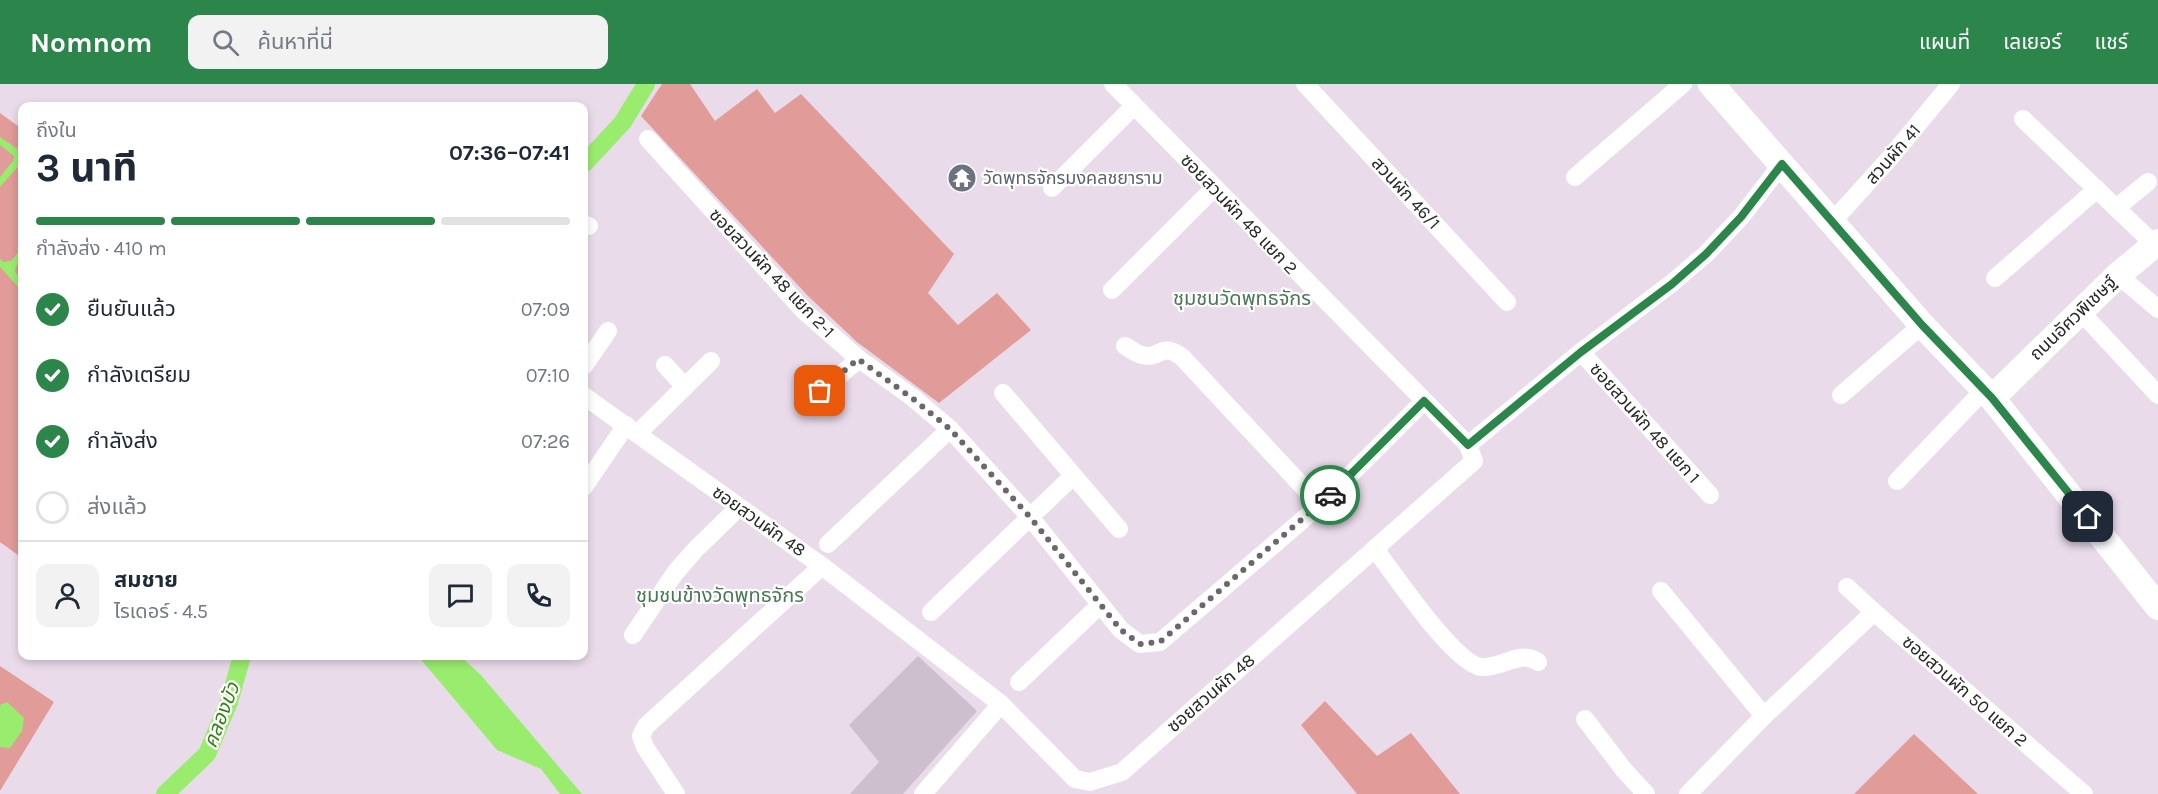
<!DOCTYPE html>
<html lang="th">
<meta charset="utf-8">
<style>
:root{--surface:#fff;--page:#f2f2f3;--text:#1f2937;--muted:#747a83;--line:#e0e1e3;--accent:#2c854a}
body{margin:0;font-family:Karla,"Noto Sans Thai",sans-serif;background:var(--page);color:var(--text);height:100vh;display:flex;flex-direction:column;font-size:22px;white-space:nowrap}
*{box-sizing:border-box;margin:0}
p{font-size:20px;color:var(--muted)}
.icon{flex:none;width:33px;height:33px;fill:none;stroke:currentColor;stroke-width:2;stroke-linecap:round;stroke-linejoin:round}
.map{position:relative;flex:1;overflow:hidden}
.side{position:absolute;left:18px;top:18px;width:570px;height:558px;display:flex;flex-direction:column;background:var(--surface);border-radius:12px;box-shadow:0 3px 9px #0003}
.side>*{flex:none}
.pin{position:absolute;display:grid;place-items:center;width:51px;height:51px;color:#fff;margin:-26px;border-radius:12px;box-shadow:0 3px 9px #0006}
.courier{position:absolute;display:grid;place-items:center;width:60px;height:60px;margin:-30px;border:4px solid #2c854a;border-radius:50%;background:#fff;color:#222;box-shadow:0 2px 8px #0007}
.overview em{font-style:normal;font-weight:700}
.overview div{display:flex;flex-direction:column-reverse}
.overview{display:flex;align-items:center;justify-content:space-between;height:102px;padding:0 18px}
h1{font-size:39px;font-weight:700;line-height:45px}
.bar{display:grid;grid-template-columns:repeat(4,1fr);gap:9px 6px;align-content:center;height:72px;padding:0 18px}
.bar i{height:8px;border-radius:4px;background:var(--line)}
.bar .active{background:var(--accent)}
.bar p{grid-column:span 4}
.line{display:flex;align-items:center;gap:15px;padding:0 18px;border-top:2px solid var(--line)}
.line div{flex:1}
.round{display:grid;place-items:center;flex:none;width:63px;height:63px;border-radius:12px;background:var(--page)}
ol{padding:0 18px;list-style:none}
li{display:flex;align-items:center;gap:18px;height:66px}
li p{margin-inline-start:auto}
li .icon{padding:6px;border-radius:50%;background:var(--accent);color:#fff;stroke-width:4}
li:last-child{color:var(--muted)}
li i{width:33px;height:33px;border:3px solid var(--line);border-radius:50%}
header{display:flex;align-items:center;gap:36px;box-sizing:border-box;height:84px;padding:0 30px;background:var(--accent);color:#fff}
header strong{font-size:28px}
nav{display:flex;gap:33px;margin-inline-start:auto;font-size:21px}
.search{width:420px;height:54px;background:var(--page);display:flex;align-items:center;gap:15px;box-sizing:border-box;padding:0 21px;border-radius:12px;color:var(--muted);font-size:22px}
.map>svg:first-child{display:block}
.green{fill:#e19b98}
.water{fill:#9aec6f}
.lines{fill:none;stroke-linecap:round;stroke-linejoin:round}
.canal{stroke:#9aec6f;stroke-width:18}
.building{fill:#cdbfcd}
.street{stroke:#fff;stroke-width:18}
.secondary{stroke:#fff;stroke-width:26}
.done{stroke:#6d676d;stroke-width:6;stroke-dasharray:0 10.8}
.route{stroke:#2c854a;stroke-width:8}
.labels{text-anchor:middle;stroke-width:4.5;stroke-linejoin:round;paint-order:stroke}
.street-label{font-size:18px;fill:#292929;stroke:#fff}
.worship-label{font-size:18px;fill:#5b616d;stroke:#fff;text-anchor:start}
.neighbourhood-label{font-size:20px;fill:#4a7854;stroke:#fff}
.water-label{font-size:20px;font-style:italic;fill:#2e820f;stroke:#fff}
</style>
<header>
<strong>Nomnom</strong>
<div class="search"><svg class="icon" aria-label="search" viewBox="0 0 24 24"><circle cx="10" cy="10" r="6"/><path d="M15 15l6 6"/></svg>ค้นหาที่นี่</div>
<nav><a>แผนที่</a><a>เลเยอร์</a><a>แชร์</a></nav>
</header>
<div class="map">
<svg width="2158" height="710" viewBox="0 0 2158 710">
<rect width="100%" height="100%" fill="#eadbeb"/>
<g class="green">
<polygon points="662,0 690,0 715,37 757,5 775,29 801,10 954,170 928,209 958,241 997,209 1031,246 939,319 857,258 808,212 641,32"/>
<polygon points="0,29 22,45 22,474 0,458"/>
<polygon points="0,582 54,618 0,707"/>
<polygon points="1325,617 1377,672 1411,649 1460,710 1357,710 1301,641"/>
<polygon points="1914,650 1978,710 1854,710"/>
</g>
<g class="water">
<polygon points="0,53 22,68 22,78 0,103 0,93 13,77 14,72 0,61"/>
<path d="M22,164C23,173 17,178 15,187L22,198V207L0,183V175L4,178L11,177Z"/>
<polygon points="418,572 460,572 480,590 582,710 560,710 541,685 497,666"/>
<polygon points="7,618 24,634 22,647 10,664 0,663 0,621"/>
</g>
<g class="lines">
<g class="canal">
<polyline points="584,80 623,38 646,0"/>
<polyline points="165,710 207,670 229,618 242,572"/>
</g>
</g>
<polygon class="building" points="918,572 977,627 903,710 850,710 879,678 849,641"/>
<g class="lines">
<g class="street">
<polyline points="1113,0 1468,361"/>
<polyline points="1305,0 1507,218"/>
<polyline points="2023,35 2155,161"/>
<polyline points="648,55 804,227 859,275 912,313 950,345 1030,433 1121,546 1140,560 1160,558 1320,421 1424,317"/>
<polyline points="1575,93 1683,0"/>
<polyline points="1052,104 1134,22"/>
<polyline points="2116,124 2148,98"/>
<polyline points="1832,138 1889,75 1951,0"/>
<polyline points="584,140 589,142"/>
<polyline points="2118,191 2158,225"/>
<polyline points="1995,194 2097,105"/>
<polyline points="1112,206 1214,104"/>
<polyline points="2080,227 2158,311"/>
<path d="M1125,262C1131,265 1136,270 1142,271C1161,276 1160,257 1182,273L1320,421"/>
<polyline points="1581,268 1710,411"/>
<polyline points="665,281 685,303"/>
<polyline points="584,282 608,247"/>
<polyline points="1003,309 1119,445"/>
<polyline points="1841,311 1922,241"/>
<polyline points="584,312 822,482 1001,620 1075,695 1090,698 1122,688 1474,377 1468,361 1581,268 1672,199 1706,170 1741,133 1782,80"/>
<polyline points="804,322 859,275"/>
<polyline points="638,349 711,277"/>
<polyline points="1897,397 1984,306"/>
<polyline points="584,403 626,341"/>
<polyline points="828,460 950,345"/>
<path d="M1375,465C1394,490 1454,579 1481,583C1501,585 1520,565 1538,578"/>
<polyline points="1847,503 1874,528 2084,710"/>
<polyline points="1661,507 1764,632"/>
<polyline points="931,528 1073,392"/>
<polyline points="633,551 675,489 695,466 738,424"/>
<polyline points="1019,598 1100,521"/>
<polyline points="1585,635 1624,686 1646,710"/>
<polyline points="676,710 645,663 641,652 646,642 822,482"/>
<polyline points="923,710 1001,620"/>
<polyline points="1688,710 1764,632 1874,528"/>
</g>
<g class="secondary">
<polyline points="1711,0 1922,241 1992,314 2158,523"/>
<polyline points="1992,314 2118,191 2158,158"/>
</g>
</g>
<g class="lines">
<polyline class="done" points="820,307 858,275 912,314 950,345 1030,433 1121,546 1140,560 1160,558 1330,411"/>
<polyline class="route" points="1330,411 1424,317 1468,361 1581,268 1672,200 1706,170 1741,133 1782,80 1922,241 1992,314 2088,433"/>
</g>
<defs>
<g id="temple-disc" transform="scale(1.5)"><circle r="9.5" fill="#6b7280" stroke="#fff"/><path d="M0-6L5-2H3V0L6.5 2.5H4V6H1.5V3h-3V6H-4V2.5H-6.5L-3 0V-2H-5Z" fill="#fff"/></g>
</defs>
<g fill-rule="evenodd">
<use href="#temple-disc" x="962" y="94"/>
</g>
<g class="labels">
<g class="street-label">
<text transform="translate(1893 70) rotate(-49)" y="6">สวนผัก 41</text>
<text transform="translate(1406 109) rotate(47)" y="6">สวนผัก 46/1</text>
<text transform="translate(1239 130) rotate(46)" y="6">ซอยสวนผัก 48 แยก 2</text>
<text transform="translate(772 189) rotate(46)" y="6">ซอยสวนผัก 48 แยก 2-1</text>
<text transform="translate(2073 234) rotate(-44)" y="6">ถนนอัศวพิเชษฐ์</text>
<text transform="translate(1645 339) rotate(48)" y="6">ซอยสวนผัก 48 แยก 1</text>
<text transform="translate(759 437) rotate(35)" y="6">ซอยสวนผัก 48</text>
<text transform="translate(1965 607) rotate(41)" y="6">ซอยสวนผัก 50 แยก 2</text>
<text transform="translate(1211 609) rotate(-41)" y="6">ซอยสวนผัก 48</text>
</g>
<g class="worship-label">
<text x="983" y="100">วัดพุทธจักรมงคลชยาราม</text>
</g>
<g class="neighbourhood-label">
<text x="1242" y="221">ชุมชนวัดพุทธจักร</text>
<text x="720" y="518">ชุมชนข้างวัดพุทธจักร</text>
</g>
<g class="water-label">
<text transform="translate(221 631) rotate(-69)" y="7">คลองบัว</text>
</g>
</g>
</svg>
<div class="pin" style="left:820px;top:307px;background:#ea580c"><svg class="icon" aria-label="bag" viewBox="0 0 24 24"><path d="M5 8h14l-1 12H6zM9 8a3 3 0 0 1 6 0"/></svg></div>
<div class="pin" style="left:2088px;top:433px;background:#1f2937"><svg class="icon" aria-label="home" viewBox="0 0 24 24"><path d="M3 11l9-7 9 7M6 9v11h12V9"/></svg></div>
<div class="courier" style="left:1330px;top:411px"><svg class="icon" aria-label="car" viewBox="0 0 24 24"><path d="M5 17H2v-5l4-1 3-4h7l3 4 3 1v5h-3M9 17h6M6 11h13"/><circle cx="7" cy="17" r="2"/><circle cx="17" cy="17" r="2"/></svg></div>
<section class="side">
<div class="overview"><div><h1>3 นาที</h1><p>ถึงใน</p></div><em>07:36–07:41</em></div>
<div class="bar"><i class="active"></i><i class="active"></i><i class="active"></i><i></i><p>กำลังส่ง · 410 m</p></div>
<ol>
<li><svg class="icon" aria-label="check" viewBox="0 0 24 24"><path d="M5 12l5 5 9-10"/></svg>ยืนยันแล้ว<p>07:09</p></li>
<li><svg class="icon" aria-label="check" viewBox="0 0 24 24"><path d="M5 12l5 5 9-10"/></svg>กำลังเตรียม<p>07:10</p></li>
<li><svg class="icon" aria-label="check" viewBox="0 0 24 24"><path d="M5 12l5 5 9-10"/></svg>กำลังส่ง<p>07:26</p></li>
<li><i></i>ส่งแล้ว</li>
</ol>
<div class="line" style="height:108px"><a class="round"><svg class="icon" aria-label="person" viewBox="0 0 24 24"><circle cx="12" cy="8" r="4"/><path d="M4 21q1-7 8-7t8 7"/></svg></a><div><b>สมชาย</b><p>ไรเดอร์ · 4.5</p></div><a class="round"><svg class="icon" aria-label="chat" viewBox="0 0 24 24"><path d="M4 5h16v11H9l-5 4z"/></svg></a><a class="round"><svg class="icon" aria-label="phone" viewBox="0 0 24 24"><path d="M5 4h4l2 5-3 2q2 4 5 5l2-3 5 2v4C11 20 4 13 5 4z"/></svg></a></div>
</section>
</div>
